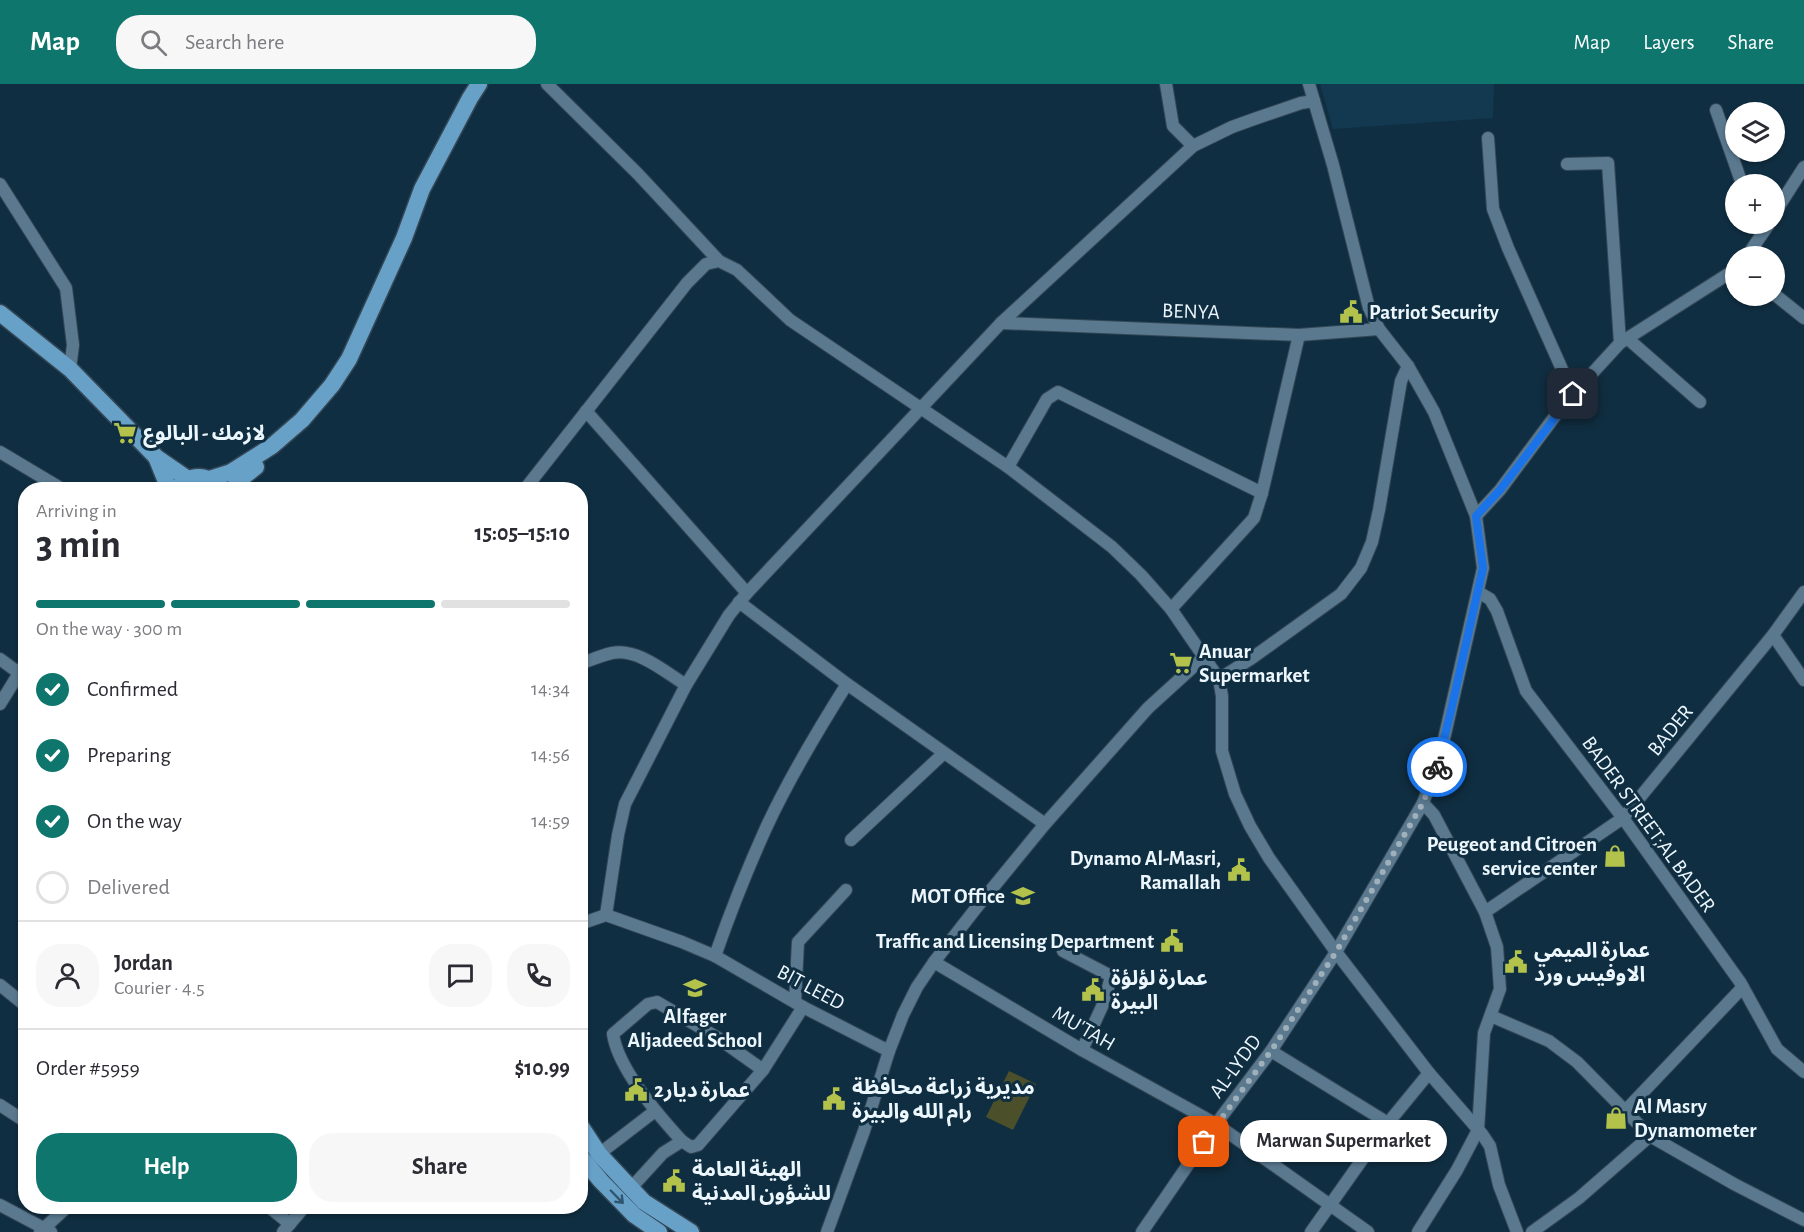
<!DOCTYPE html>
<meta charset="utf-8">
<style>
:root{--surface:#fff;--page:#f7f7f7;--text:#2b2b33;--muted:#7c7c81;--line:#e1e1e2;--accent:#0f766e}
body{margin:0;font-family:"Alegreya Sans","Noto Sans Arabic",sans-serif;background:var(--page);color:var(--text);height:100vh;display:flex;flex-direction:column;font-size:22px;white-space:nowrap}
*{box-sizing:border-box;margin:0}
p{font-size:20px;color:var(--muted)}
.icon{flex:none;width:33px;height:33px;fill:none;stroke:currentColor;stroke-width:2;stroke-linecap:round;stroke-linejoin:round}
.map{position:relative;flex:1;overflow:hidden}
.drawer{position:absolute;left:18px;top:398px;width:570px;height:732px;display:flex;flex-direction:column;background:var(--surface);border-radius:24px;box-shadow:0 2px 4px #0004}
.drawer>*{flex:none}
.tools{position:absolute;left:1725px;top:18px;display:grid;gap:12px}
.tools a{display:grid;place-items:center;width:60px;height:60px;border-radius:50%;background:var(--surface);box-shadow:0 2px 4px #0004;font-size:30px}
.pin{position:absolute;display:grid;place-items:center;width:51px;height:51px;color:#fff;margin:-26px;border-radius:12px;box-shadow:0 3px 9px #0006}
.courier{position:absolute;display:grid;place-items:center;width:60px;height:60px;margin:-30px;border:4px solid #1a73e8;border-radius:50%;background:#fff;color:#222;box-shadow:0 2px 8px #0007}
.bubble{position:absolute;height:42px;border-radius:21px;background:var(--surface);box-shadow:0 2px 4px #0004;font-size:20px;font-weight:700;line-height:42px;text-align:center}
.head em{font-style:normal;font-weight:700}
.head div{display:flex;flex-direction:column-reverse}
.head{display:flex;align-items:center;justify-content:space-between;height:102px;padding:0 18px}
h1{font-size:39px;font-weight:700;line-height:45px}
.bar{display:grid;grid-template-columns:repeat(4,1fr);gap:9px 6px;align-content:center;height:72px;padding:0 18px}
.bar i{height:8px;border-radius:4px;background:var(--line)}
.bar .on{background:var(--accent)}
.bar p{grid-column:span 4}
.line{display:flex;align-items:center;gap:15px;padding:0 18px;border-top:2px solid var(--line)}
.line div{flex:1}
.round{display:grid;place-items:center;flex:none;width:63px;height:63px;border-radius:24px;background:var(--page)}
ol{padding:0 18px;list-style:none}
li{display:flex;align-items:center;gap:18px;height:66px}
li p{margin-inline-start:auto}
li .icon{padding:6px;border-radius:50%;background:var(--accent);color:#fff;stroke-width:4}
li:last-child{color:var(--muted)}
li i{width:33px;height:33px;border:3px solid var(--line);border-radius:50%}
.button{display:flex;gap:12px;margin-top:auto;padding:12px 18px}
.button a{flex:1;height:69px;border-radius:24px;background:var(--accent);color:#fff;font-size:24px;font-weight:700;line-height:69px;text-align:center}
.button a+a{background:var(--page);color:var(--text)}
header{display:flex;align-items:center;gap:36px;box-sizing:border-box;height:84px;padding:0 30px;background:var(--accent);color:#fff}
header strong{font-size:28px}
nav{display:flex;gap:33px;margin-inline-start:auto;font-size:21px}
.search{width:420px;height:54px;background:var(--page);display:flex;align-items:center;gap:15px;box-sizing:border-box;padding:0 21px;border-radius:24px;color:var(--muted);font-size:22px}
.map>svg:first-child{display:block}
.built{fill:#123950}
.green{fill:#4b502b}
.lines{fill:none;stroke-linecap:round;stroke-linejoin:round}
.minor-casing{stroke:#344756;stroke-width:14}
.major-casing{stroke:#344756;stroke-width:19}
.minor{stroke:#5a798f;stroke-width:12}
.major{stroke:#68a1c8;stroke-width:16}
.oneway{stroke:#2f5670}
.done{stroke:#9fb0bb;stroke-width:6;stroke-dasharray:0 10.8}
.route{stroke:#1a73e8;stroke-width:8}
.labels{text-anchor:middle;stroke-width:6;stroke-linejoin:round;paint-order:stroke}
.street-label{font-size:21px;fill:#ecf6fd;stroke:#102e41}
.poi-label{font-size:21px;font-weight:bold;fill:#ecf6fd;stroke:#102e41;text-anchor:start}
</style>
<header>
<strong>Map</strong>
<div class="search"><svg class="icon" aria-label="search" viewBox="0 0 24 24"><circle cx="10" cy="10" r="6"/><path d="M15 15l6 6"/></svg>Search here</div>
<nav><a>Map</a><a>Layers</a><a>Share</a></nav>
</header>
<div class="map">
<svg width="1804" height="1148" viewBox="0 0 1804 1148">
<rect width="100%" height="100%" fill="#102e41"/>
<polygon class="built" points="1320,0 1494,0 1493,34 1333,45"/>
<polygon class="green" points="1009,987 1036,1000 1013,1046 986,1033"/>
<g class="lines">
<g class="minor-casing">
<g id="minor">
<polyline points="547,0 638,90 719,177"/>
<polyline points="1166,0 1173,42 1193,62"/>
<polyline points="1716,26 1742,100"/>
<polyline points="1488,54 1493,125 1508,164 1573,310"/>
<polyline points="1567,80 1608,79 1620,259"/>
<polyline points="0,100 66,204 73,261 70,285"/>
<polyline points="1774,130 1804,83"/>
<polyline points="1747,172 1769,140"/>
<polyline points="1774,210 1804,234"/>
<polyline points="1001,239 1299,251 1379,245"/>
<polyline points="1627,254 1700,318"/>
<polyline points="586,327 747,509"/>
<polyline points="0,368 62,405"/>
<polyline points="1008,383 1047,315 1058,308 1262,409"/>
<polyline points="525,405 687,199 706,180 719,177 737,186 790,236 1008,383 1077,436 1112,463 1141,491 1171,525 1219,595 1222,612 1222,667 1235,710 1250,742 1269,774 1336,868 1429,989 1482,1050 1490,1062 1499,1101 1517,1148"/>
<polyline points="1476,432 1500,406 1564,320 1620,259 1736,185"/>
<polyline points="1478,508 1490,515 1497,527 1526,607 1623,734 1740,898 1777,965 1804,988"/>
<polyline points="739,518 847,600 1045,740"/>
<polyline points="1171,525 1254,434 1262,409 1299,251"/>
<polyline points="1773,551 1804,596"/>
<polyline points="0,575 19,589"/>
<path d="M580,580C591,576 602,571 612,569C638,564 665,588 686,601"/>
<polyline points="1219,595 1252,574 1341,510 1361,484 1372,458 1379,426 1401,297 1408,282"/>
<polyline points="0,620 26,578"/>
<polyline points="851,756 944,669"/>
<polyline points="1485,828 1623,734 1773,551 1804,508"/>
<polyline points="606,831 618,751 625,720 686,601 729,531 747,509 1001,239 1193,62 1232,43 1257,34 1301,19 1314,17"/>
<polyline points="580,840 606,831 682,858 715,872 803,923 889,967"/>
<polyline points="1063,867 1111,892 1105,916 1082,966"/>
<path d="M715,872C730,829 747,786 766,744C789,694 818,646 847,600"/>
<polyline points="934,878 1082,966 1216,1040 1368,1148"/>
<polyline points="0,901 26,922"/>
<polyline points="795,918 798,858 846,806"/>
<polyline points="1491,932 1549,957 1577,978 1650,1052 1734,1100 1804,1136"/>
<polyline points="1271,967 1388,1039"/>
<polyline points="0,1021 26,1038"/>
<polyline points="1626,1026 1743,903"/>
<path d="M682,1057C659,1032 618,985 613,950L648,920L657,918L718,954L763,986L803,923"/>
<polyline points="599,1070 655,1027"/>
<polyline points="631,1104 663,1069 682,1057 691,1063 698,1061 763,986"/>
<polyline points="0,1121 51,1148"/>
<polyline points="268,1122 290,1140"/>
<polyline points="40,1148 68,1122"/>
<polyline points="283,1148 305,1122"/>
<polyline points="827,1148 864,1047 889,967 903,931 917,903 934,878 977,823 1045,740 1148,624 1204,573"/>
<polyline points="1142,1148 1216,1040 1271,967 1336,868 1423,719 1439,677 1483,484 1476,432 1434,328 1408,282 1379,245 1369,224 1333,81 1309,0"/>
<polyline points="1311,1148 1388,1039 1429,989"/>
<polyline points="1418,1148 1457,1086 1478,1046 1484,949 1500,905 1497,863 1485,828 1434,731 1423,719"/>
<polyline points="1532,1148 1579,1114 1650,1052"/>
</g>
</g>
<g class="major-casing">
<g id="major">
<polyline points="0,229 70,285 156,373 188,395"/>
<polyline points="156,373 169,405"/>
<polyline points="209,395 231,388 272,362 302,336 332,301 349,275 404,154 422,105 470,14 479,0"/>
<path d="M177,405C189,389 208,389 220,405"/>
<polyline points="233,405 238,397 256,383"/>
<polyline points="580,1041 599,1070 644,1118 691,1148"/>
<polyline points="580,1072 601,1097 634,1131 659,1148"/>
</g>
</g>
<use href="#minor" class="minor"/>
<use href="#major" class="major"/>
</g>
<defs><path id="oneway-shaft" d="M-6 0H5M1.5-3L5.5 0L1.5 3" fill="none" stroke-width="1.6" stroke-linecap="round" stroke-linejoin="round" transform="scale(1.5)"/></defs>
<use class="oneway" href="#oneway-shaft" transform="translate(617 1113) rotate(46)"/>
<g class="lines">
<polyline class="done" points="1204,1058 1271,967 1336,868 1423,719 1437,683"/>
<polyline class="route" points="1437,683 1450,631 1483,484 1476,432 1500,406 1573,310"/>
</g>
<defs>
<g id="civic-bare" transform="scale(1.8)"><path d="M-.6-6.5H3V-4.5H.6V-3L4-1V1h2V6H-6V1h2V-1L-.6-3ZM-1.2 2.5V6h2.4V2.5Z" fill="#b3c24b" stroke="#102e41" stroke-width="2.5" paint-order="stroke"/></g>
<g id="supermarket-bare" transform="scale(1.8)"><path d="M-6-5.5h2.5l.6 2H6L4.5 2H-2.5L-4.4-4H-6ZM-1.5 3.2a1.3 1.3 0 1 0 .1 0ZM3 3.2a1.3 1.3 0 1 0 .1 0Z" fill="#b3c24b" stroke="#102e41" stroke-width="2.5" paint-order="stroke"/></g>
<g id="shop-bare" transform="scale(1.8)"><path d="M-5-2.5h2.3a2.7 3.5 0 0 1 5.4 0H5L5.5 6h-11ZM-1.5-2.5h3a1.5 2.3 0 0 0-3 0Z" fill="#b3c24b" stroke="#102e41" stroke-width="2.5" paint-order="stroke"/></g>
<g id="school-bare" transform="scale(1.8)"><path d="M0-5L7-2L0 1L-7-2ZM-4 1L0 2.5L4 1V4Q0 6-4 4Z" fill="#b3c24b" stroke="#102e41" stroke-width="2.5" paint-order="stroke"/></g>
</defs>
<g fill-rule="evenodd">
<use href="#civic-bare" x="1351" y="228"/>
<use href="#supermarket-bare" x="125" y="349"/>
<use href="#supermarket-bare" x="1181" y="579"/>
<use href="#shop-bare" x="1615" y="772"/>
<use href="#civic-bare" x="1239" y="786"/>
<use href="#school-bare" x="1023" y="812"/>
<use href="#civic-bare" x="1172" y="857"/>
<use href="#civic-bare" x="1516" y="878"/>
<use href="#school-bare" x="695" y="904"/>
<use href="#civic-bare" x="1093" y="906"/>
<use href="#civic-bare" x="636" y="1006"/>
<use href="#civic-bare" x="834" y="1015"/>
<use href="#shop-bare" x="1616" y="1034"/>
<use href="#civic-bare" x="674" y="1097"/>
</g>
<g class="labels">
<g class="street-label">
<text transform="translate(1191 227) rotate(2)" y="7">BENYA</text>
<text transform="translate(1670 646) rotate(-51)" y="7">BADER</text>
<text transform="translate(1649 740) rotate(54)" y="7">BADER STREET;AL BADER</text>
<text transform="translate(811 903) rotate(28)" y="7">BIT LEED</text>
<text transform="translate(1084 944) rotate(30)" y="7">MU'TAH</text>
<text transform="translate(1235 982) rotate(-54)" y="7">AL-LYDD</text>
</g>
<g class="poi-label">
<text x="1369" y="235">Patriot Security</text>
<text x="143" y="356">لازمك - البالوع</text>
<text x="1199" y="574">Anuar<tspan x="1199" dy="24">Supermarket</tspan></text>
<text x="1597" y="767" text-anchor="end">Peugeot and Citroen<tspan x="1597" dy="24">service center</tspan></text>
<text x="1221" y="781" text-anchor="end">Dynamo Al-Masri,<tspan x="1221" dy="24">Ramallah</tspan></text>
<text x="1005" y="819" text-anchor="end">MOT Office</text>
<text x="1154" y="864" text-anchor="end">Traffic and Licensing Department</text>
<text x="1534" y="873">عمارة الميمي<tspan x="1534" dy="24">الاوفيس ورد</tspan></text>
<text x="1111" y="901">عمارة لؤلؤة<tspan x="1111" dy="24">البيرة</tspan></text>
<text x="695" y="939" text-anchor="middle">Alfager<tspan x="695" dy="24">Aljadeed School</tspan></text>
<text x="852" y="1010">مديرية زراعة محافظة<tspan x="852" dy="24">رام الله والبيرة</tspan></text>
<text x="654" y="1013">عمارة ديار2</text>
<text x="1634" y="1029">Al Masry<tspan x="1634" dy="24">Dynamometer</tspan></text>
<text x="692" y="1092">الهيئة العامة<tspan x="692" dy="24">للشؤون المدنية</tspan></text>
</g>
</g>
</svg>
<div class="tools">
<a><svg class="icon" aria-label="layers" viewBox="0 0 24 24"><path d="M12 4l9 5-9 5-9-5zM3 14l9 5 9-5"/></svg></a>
<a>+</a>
<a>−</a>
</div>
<div class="pin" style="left:1204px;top:1058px;background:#ea580c"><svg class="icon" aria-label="bag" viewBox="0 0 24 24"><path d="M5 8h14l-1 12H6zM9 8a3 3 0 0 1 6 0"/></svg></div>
<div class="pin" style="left:1573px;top:310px;background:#1f2937"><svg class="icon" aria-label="home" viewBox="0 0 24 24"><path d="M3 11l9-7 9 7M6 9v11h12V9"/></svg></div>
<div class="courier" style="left:1437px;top:683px"><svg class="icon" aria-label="bike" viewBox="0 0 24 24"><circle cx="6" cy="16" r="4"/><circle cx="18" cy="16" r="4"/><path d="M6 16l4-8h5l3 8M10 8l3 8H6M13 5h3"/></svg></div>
<div class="bubble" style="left:1240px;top:1036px;width:207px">Marwan Supermarket</div>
<section class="drawer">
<div class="head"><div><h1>3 min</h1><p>Arriving in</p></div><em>15:05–15:10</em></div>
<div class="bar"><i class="on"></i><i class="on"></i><i class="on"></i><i></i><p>On the way · 300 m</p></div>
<ol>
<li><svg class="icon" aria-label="check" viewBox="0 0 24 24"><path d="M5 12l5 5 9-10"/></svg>Confirmed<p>14:34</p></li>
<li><svg class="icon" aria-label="check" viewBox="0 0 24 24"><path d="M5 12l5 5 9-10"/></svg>Preparing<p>14:56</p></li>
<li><svg class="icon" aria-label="check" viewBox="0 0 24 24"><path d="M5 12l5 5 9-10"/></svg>On the way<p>14:59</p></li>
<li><i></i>Delivered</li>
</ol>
<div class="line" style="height:108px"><a class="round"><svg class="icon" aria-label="person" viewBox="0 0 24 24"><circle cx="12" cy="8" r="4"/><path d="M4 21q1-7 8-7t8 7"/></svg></a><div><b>Jordan</b><p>Courier · 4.5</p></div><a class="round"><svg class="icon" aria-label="chat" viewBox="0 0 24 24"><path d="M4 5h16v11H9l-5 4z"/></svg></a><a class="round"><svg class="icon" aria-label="phone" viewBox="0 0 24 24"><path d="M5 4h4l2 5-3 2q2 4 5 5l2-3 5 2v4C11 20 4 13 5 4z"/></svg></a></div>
<div class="line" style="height:78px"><div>Order #5959</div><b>$10.99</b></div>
<div class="button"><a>Help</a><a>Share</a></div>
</section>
</div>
